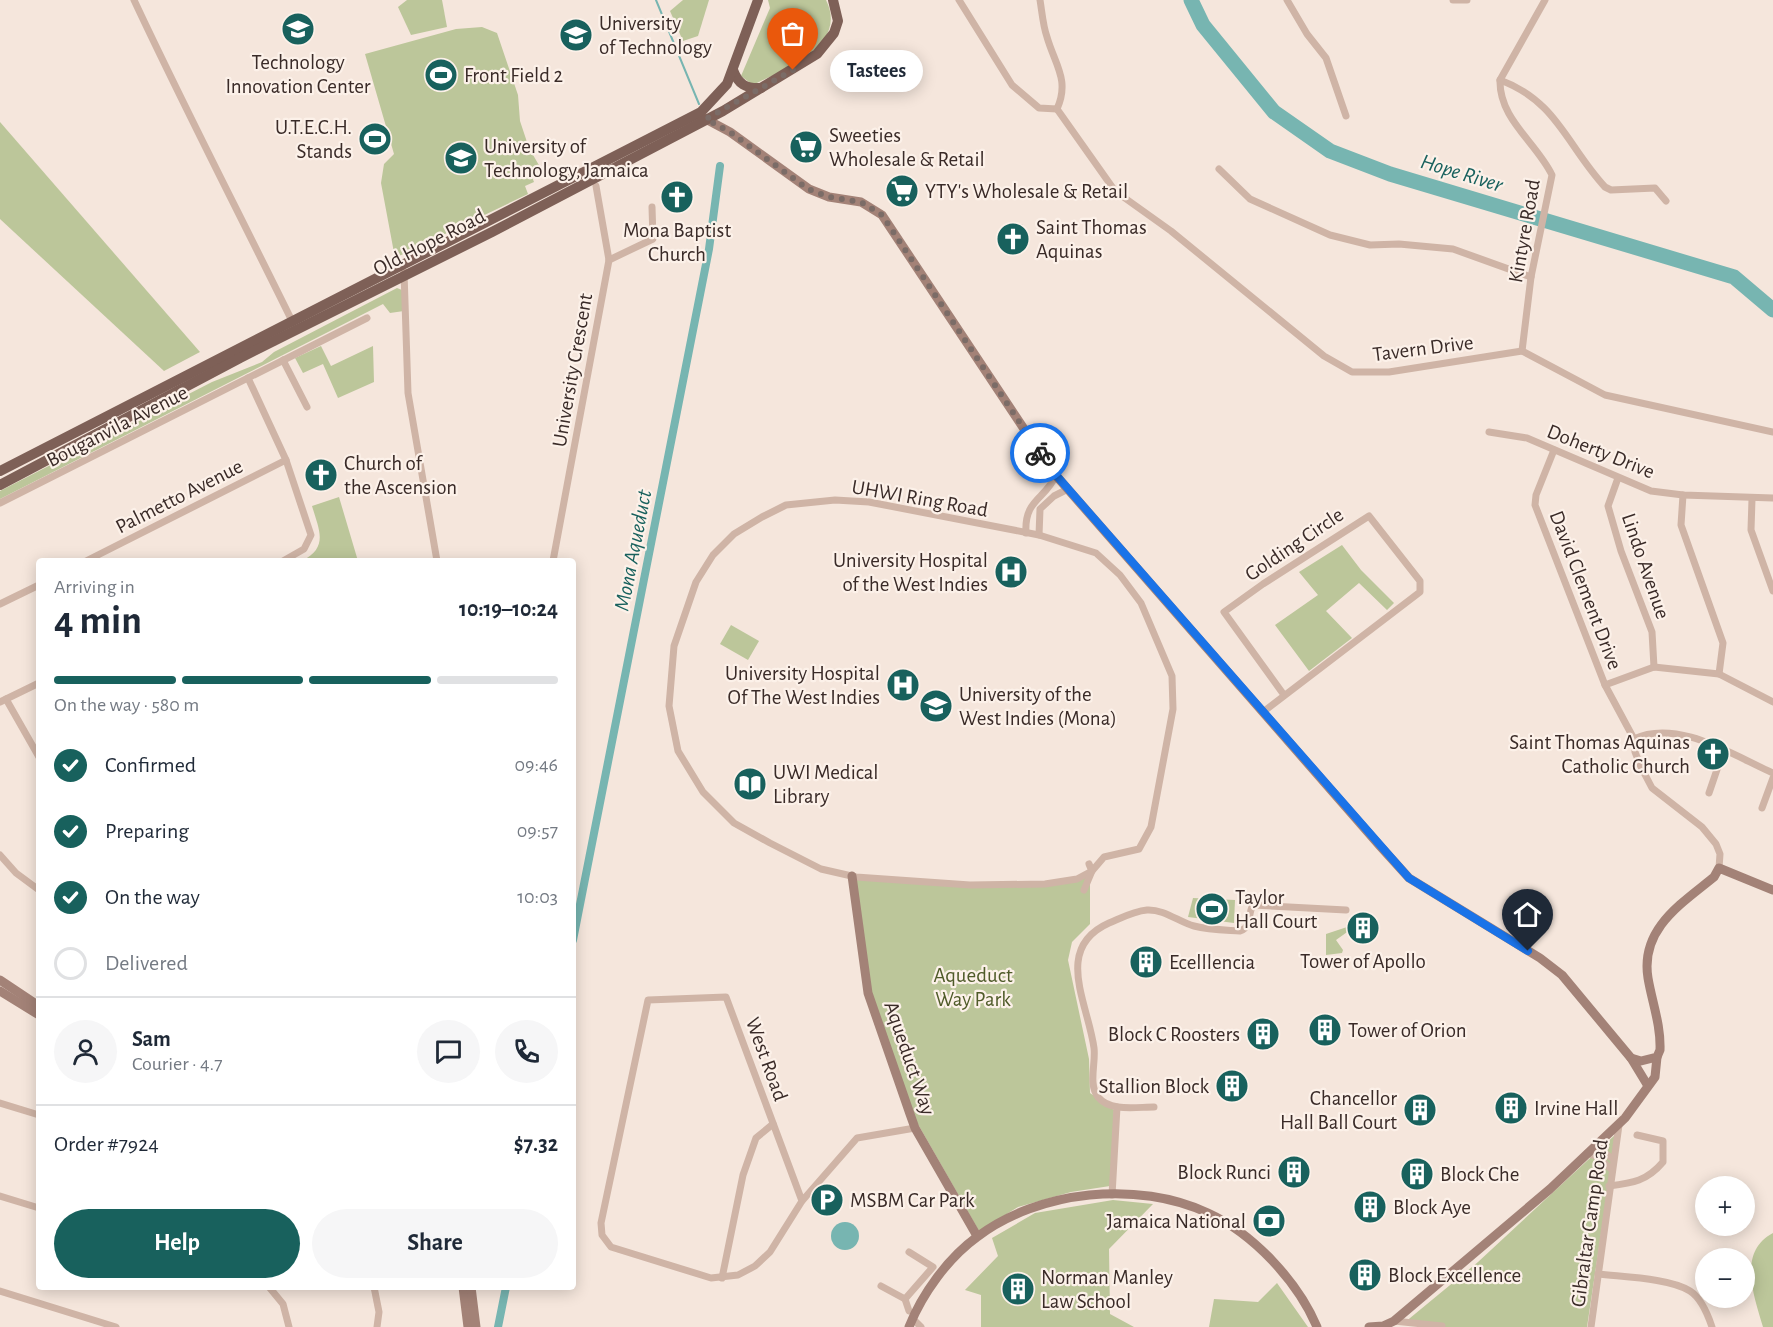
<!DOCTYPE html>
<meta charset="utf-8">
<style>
:root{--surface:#fff;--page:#f6f6f7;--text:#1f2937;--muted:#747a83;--line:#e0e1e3;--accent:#18615d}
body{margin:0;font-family:"Alegreya Sans",sans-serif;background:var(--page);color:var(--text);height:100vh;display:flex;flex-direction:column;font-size:22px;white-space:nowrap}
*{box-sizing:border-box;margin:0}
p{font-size:20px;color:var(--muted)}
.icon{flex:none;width:33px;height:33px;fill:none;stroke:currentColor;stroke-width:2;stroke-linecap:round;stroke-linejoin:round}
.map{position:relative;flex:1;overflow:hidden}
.side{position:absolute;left:36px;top:558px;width:540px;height:732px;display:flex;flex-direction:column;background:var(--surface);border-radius:6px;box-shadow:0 3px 15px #0003}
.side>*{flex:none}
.tools{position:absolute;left:1695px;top:1176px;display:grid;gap:12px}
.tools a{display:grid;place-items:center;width:60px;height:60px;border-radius:50%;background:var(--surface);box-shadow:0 3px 15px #0003;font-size:30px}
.pin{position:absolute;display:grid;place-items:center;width:51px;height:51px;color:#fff;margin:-62px -26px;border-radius:50% 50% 50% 0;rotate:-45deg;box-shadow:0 0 6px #0007}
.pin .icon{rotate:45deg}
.courier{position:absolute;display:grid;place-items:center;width:60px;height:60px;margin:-30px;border:4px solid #1a73e8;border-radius:50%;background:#fff;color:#222;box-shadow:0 2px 8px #0007}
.bubble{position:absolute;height:42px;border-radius:21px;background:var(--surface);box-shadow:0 3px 15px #0003;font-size:20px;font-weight:600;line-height:42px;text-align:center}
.summary em{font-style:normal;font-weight:600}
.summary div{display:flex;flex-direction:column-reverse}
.summary{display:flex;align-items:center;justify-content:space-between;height:102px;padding:0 18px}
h1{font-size:39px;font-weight:600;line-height:45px}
.bar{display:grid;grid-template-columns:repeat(4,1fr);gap:9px 6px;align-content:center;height:72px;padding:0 18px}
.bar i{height:8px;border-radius:4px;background:var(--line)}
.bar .on{background:var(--accent)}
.bar p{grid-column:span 4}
.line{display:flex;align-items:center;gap:15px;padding:0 18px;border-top:2px solid var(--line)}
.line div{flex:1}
.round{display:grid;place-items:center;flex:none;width:63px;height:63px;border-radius:32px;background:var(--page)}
ol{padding:0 18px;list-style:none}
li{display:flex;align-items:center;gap:18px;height:66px}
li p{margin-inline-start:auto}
li .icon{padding:6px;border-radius:50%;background:var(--accent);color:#fff;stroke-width:4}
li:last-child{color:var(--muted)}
li i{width:33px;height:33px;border:3px solid var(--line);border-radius:50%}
.button{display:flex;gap:12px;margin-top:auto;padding:12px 18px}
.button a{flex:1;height:69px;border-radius:36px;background:var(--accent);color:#fff;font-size:24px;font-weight:600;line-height:69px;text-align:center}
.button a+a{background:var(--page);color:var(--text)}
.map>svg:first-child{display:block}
.green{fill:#bcc69a}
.water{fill:#77b5b1}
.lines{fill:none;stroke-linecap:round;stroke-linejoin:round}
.stream{stroke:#77b5b1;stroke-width:2}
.canal{stroke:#77b5b1;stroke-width:8}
.river{stroke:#77b5b1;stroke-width:15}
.street{stroke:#cfb4a6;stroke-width:7}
.secondary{stroke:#a38277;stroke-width:9}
.primary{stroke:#7e6057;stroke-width:10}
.done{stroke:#7b6c67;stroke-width:6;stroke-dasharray:0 10.8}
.route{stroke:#1a73e8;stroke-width:8}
.labels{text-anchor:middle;stroke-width:4.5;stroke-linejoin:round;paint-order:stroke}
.poi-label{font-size:21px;fill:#3a2b28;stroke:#fcf1e9;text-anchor:start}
.street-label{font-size:21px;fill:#3a2b28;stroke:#fcf1e9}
.park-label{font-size:21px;fill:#4f5b29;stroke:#fcf1e9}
.water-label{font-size:22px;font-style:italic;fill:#18615d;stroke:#fcf1e9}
</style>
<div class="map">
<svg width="1773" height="1327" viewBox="0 0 1773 1327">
<rect width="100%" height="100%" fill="#f5e6dc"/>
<g class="green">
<polygon points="407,0 442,0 447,27 411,35 398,7"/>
<polygon points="683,0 709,0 698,36 683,41 670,11"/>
<path d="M768,0H826C849,46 784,69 753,85L741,76L770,8Z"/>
<polygon points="482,27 497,33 518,95 520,121 529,148 540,167 530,172 534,182 525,186 528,194 395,258 381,183 384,164 394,154 365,54 456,29"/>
<polygon points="0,122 200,352 164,371 0,219"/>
<polygon points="397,288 402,290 404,311 390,313 383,304 0,499 0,491 212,382 262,362 274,352"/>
<polygon points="321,346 331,366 373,346 374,382 338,398 323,364 303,373 295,358"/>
<path d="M339,497L358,561H302C329,547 319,530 312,506Z"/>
<polygon points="1342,545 1361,570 1394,603 1387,610 1359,583 1326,611 1352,638 1309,671 1275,625 1318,595 1299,572"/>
<polygon points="731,625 759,641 748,660 720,644"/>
<polygon points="1090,877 1090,924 1072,942 1068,960 1089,1059 1090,1093 1114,1110 1110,1186 1071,1192 1018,1207 979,1231 915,1119 870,992 855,879 1001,887"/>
<polygon points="1193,898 1235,900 1234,923 1188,917"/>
<polygon points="1347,927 1350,930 1336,940 1343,950 1342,953 1326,955 1326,934"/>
<polygon points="1616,1134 1587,1327 1423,1327 1404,1323 1478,1262"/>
<polygon points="1113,1200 1153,1204 1109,1249 1110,1314 1134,1327 981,1327 981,1295 965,1290 998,1256 992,1238 1035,1213"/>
<path d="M1773,1233V1327H1763C1754,1296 1737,1252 1773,1233Z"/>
<polygon points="1277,1283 1308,1327 1209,1327 1214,1299 1258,1302"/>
</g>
<circle class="water" cx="845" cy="1236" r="14"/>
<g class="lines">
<polyline class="stream" points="656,0 699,104"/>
<g class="canal">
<polyline points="573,940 709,249 720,166"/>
<polyline points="498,1327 506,1287"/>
</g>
<polyline class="river" points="1191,0 1203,25 1274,112 1330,151 1390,174 1734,277 1773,310"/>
<g class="street">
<path d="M134,0C185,109 240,215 293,323"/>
<polyline points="959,0 1012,85 1039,108 1057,109"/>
<path d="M1040,0C1042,12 1043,26 1047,37C1055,65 1070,80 1057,109"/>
<polyline points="1287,0 1307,34 1326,58 1346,116"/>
<polyline points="1453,0 1467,0"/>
<path d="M1500,80C1557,101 1567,146 1605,187L1611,190L1655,188L1666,201"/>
<polyline points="1057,109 1115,191 1171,231 1324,356 1352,372 1389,372 1522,351 1605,395 1773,432"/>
<polyline points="1219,169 1250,199 1330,235 1370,245 1399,244 1453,249 1531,277"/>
<polyline points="609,260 653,239 652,207"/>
<polyline points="404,272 408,393 437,561"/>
<path d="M1522,351L1531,277L1552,175C1536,142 1499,119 1500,80L1545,0"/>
<polyline points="283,360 307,407"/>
<polyline points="248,378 286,460 311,535 304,549 283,561"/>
<polyline points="1489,432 1527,438 1651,491 1683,495 1773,498"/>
<polyline points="1554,450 1536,495 1535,505 1605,685 1634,739 1635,752 1641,767 1652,788 1702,827 1716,844 1720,854 1719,868"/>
<polyline points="1618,478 1608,506 1621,551 1652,632 1654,667"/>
<polyline points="1683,495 1681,525 1723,643 1719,674"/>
<polyline points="1752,499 1751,530 1773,591"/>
<polygon points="835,500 869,502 1039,535 1096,553 1120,575 1141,603 1172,676 1173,709 1151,827 1139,849 1104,857 1092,871 1077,879 1045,884 970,885 856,877 821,869 770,843 734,823 703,792 678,751 669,706 674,646 696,582 713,555 734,534 762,517 786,505"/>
<polyline points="0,503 367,318"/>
<path d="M1026,533C1024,499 1045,500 1056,475"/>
<polyline points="1039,535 1040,509 1054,496 1068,489"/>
<polyline points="86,561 286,460"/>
<polyline points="553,561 609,260 596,186"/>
<polyline points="0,604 39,585"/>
<polyline points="1605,685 1654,667 1719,674 1773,702"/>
<polyline points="6,699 39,757"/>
<polyline points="0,702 39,683"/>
<polyline points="1263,712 1420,592 1420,581 1369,516 1263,584 1224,612 1284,695"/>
<path d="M1634,739C1677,718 1734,756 1773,773"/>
<polyline points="1709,793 1723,752"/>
<polyline points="1762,808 1773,778"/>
<polyline points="0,855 16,873 39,890"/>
<polyline points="1084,890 1092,871 1089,864"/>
<polyline points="0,1103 39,1115"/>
<path d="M1154,1107C1136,1107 1110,1112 1098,1097C1088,1084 1096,1063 1094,1048C1088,1003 1053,948 1109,923C1121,918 1134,911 1147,910C1164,909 1179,922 1194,926C1209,930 1225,930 1240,931C1253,926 1247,915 1253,905L1346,910"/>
<polyline points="1595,1146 1613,1159"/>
<polyline points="1587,1153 1598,1157 1611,1169"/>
<path d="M1609,1186C1633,1183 1647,1181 1663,1162V1141L1637,1135"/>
<polyline points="1112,1195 1117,1107"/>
<polyline points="0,1196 39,1208"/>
<polyline points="802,1201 726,997 648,1000 601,1223 602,1235 611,1247 711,1278 738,1275 755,1266 770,1252 802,1201 857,1138 915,1128"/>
<path d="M1598,1274C1622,1277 1670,1278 1690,1291C1701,1298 1708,1315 1712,1327"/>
<polyline points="722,1278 743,1175 756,1138 773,1124"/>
<polyline points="881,1286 905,1299 909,1311"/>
<polyline points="269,1287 283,1304 289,1327"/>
<polyline points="374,1287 379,1312 377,1327"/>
<polyline points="0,1291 116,1327"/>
<polyline points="905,1299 933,1267 909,1252"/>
<polyline points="1394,1321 1442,1326"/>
<polyline points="916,1322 921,1327"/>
<polyline points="1591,1327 1619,1125"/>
</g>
<g class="secondary">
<polyline points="702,117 730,132 809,189 829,197 861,202 882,215 1052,471 1380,846 1409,878 1540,958 1562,975 1631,1058 1648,1086"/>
<polyline points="852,876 868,993 910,1114 915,1128 977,1236"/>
<polyline points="0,980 39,1006"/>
<polyline points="0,991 39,1015"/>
<path d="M1631,1058L1641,1061L1657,1057L1660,1050C1661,1025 1652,1002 1648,978C1640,929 1681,904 1714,877L1719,868L1773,890"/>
<polyline points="463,1287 468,1327"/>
<polyline points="471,1287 476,1327"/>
<path d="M909,1327C922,1294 948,1258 977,1237C1039,1190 1138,1180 1208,1213C1254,1234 1298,1282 1317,1327"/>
<polyline points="1369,1327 1383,1326 1394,1321 1550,1189 1625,1118 1655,1077 1657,1057"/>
</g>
<g class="primary">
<path d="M733,70C738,84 746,89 761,88"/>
<polyline points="0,471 701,112 727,84 758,0"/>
<polyline points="0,485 240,358 492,232 723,111 817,54 834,33 838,21 833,0"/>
</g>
</g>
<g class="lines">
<polyline class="done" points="793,70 706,119 730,132 808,189 829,197 861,202 882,215 1040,453"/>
<polyline class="route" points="1040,453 1056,475 1409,878 1528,951"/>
</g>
<defs>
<g id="school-disc" transform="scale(1.725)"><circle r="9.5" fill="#18615d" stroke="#fcf1e9"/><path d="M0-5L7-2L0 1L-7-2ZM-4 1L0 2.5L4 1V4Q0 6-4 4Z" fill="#fff"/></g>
<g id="university-disc" transform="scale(1.725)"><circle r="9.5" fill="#18615d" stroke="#fcf1e9"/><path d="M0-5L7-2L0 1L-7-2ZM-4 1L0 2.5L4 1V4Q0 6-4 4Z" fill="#fff"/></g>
<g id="stadium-disc" transform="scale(1.725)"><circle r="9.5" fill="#18615d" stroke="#fcf1e9"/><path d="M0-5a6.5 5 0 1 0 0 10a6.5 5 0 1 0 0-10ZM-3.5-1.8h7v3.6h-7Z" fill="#fff"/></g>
<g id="supermarket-disc" transform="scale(1.725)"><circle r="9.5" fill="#18615d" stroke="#fcf1e9"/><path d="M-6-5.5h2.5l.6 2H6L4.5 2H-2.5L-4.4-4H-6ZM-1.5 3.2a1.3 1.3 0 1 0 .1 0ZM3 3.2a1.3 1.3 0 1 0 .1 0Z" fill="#fff"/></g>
<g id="church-disc" transform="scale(1.725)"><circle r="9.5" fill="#18615d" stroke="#fcf1e9"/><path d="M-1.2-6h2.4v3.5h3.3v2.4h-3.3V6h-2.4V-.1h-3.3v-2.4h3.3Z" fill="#fff"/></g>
<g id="hospital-disc" transform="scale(1.725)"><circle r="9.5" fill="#18615d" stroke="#fcf1e9"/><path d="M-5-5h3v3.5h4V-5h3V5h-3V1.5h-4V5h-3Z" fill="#fff"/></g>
<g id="library-disc" transform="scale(1.725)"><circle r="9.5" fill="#18615d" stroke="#fcf1e9"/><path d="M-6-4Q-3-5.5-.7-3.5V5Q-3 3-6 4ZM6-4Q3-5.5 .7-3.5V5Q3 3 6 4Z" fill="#fff"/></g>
<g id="building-disc" transform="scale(1.725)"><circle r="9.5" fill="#18615d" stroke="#fcf1e9"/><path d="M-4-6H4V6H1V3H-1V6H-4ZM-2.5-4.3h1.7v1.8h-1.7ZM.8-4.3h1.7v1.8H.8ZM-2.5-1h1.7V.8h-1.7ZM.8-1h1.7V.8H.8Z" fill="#fff"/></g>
<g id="parking-disc" transform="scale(1.725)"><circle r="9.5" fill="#18615d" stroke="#fcf1e9"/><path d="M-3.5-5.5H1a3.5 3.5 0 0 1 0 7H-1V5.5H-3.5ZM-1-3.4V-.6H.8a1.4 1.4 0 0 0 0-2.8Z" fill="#fff"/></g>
<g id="bank-disc" transform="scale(1.725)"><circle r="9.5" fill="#18615d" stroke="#fcf1e9"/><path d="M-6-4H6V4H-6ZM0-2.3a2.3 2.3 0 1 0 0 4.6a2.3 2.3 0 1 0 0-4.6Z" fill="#fff"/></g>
</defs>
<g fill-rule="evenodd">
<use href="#school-disc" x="298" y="29"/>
<use href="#university-disc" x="576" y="35"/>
<use href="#stadium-disc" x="441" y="75"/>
<use href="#stadium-disc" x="375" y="139"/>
<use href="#supermarket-disc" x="806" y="147"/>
<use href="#university-disc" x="461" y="158"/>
<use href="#supermarket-disc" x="902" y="191"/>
<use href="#church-disc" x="677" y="197"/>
<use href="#church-disc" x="1013" y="239"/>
<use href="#church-disc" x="321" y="475"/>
<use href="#hospital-disc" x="1011" y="572"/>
<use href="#hospital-disc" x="903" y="685"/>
<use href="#university-disc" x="936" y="706"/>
<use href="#church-disc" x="1713" y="754"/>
<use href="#library-disc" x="750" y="784"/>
<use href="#stadium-disc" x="1212" y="909"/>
<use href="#building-disc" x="1363" y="928"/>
<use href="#building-disc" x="1146" y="962"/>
<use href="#building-disc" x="1325" y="1030"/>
<use href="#building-disc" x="1263" y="1034"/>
<use href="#building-disc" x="1232" y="1086"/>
<use href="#building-disc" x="1511" y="1108"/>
<use href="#building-disc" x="1420" y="1110"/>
<use href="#building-disc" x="1294" y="1172"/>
<use href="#building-disc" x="1417" y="1174"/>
<use href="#parking-disc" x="827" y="1200"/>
<use href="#building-disc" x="1370" y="1207"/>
<use href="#bank-disc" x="1269" y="1221"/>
<use href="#building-disc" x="1365" y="1275"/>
<use href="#building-disc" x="1018" y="1289"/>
</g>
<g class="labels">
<g class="poi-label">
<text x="599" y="30">University<tspan x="599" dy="24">of Technology</tspan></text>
<text x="298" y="69" text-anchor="middle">Technology<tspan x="298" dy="24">Innovation Center</tspan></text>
<text x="464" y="82">Front Field 2</text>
<text x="352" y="134" text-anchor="end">U.T.E.C.H.<tspan x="352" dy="24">Stands</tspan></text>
<text x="829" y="142">Sweeties<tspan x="829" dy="24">Wholesale &amp; Retail</tspan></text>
<text x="484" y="153">University of<tspan x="484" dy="24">Technology, Jamaica</tspan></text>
<text x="925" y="198">YTY's Wholesale &amp; Retail</text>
<text x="1036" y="234">Saint Thomas<tspan x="1036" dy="24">Aquinas</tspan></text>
<text x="677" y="237" text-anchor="middle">Mona Baptist<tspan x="677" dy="24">Church</tspan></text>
<text x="344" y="470">Church of<tspan x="344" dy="24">the Ascension</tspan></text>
<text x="988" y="567" text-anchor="end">University Hospital<tspan x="988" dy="24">of the West Indies</tspan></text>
<text x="880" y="680" text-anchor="end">University Hospital<tspan x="880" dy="24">Of The West Indies</tspan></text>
<text x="959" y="701">University of the<tspan x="959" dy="24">West Indies (Mona)</tspan></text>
<text x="1690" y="749" text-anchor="end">Saint Thomas Aquinas<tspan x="1690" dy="24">Catholic Church</tspan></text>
<text x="773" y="779">UWI Medical<tspan x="773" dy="24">Library</tspan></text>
<text x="1235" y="904">Taylor<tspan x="1235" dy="24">Hall Court</tspan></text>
<text x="1363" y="968" text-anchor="middle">Tower of Apollo</text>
<text x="1169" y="969">Ecelllencia</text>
<text x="1348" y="1037">Tower of Orion</text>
<text x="1240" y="1041" text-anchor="end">Block C Roosters</text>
<text x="1209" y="1093" text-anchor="end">Stallion Block</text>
<text x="1397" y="1105" text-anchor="end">Chancellor<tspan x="1397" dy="24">Hall Ball Court</tspan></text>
<text x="1534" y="1115">Irvine Hall</text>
<text x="1271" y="1179" text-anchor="end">Block Runci</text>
<text x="1440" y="1181">Block Che</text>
<text x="850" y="1207">MSBM Car Park</text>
<text x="1393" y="1214">Block Aye</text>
<text x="1246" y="1228" text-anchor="end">Jamaica National</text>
<text x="1388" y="1282">Block Excellence</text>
<text x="1041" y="1284">Norman Manley<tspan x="1041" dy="24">Law School</tspan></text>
</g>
<g class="street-label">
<text transform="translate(1524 231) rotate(-80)" y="7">Kintyre Road</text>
<text transform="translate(429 242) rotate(-27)" y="7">Old Hope Road</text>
<text transform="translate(1423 348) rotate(-7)" y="7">Tavern Drive</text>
<text transform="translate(572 370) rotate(-80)" y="7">University Crescent</text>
<text transform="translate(117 426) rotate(-27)" y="7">Bouganvila Avenue</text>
<text transform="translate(1601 451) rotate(22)" y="7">Doherty Drive</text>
<text transform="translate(179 496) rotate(-27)" y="7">Palmetto Avenue</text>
<text transform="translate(920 498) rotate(10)" y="7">UHWI Ring Road</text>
<text transform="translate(1294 544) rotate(-34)" y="7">Golding Circle</text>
<text transform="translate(1646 566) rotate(71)" y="7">Lindo Avenue</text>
<text transform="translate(1586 590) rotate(69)" y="7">David Clement Drive</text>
<text transform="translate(910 1058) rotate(71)" y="7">Aqueduct Way</text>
<text transform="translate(767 1059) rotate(70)" y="7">West Road</text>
<text transform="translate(1589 1223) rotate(-82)" y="7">Gibraltar Camp Road</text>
</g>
<g class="park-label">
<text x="973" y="982">Aqueduct<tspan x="973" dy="24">Way Park</tspan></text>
</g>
<g class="water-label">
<text transform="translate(1462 172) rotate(17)" y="8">Hope River</text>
<text transform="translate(632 550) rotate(-79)" y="8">Mona Aqueduct</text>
</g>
</g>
</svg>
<div class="tools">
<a>+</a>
<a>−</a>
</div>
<div class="pin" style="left:793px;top:70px;background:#ea580c"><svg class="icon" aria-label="bag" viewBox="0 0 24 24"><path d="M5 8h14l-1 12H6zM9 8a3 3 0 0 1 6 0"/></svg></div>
<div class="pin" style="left:1528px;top:951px;background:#1f2937"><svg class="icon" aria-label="home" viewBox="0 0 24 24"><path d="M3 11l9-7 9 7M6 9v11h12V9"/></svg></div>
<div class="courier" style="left:1040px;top:453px"><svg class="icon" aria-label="bike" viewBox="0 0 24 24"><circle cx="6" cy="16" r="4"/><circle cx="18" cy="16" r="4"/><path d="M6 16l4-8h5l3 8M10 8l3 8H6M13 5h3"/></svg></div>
<div class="bubble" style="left:830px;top:50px;width:93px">Tastees</div>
<section class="side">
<div class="summary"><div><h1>4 min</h1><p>Arriving in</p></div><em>10:19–10:24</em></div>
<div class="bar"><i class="on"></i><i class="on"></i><i class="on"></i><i></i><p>On the way · 580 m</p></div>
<ol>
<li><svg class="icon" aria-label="check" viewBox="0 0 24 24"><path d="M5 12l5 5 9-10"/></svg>Confirmed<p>09:46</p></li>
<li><svg class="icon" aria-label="check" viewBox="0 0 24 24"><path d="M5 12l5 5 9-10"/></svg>Preparing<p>09:57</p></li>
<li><svg class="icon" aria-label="check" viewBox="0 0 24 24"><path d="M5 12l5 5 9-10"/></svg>On the way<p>10:03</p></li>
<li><i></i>Delivered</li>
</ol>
<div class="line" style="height:108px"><a class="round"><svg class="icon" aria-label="person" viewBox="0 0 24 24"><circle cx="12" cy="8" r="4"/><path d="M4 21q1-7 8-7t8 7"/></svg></a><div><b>Sam</b><p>Courier · 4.7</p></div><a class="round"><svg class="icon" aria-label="chat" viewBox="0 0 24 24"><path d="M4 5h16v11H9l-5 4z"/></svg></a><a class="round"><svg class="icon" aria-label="phone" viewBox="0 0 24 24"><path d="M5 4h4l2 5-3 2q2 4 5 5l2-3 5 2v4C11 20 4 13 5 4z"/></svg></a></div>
<div class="line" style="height:78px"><div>Order #7924</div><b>$7.32</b></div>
<div class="button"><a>Help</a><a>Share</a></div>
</section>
</div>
